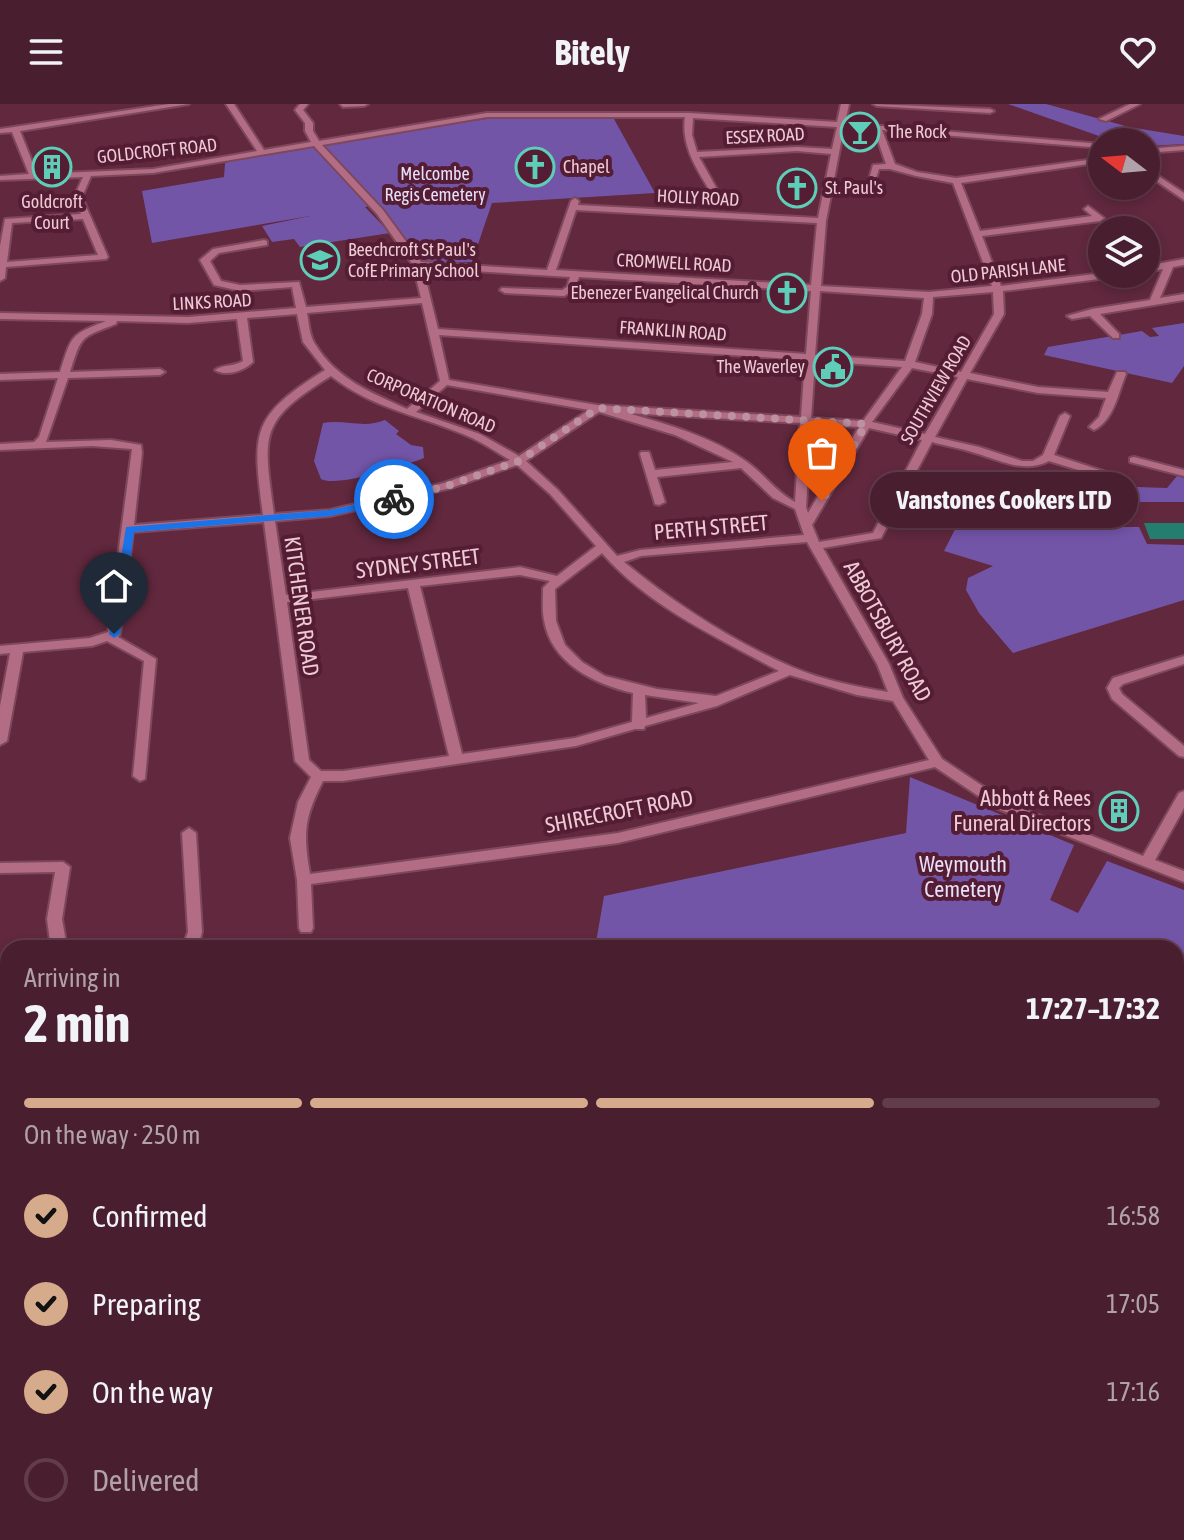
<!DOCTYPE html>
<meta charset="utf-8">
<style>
:root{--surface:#491e2e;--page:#532b3a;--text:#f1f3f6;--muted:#b1a2aa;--line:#613c4a;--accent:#d6ab8b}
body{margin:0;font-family:"Asap Condensed",sans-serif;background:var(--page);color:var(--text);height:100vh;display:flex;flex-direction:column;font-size:30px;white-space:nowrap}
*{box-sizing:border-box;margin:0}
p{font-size:26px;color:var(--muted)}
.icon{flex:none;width:44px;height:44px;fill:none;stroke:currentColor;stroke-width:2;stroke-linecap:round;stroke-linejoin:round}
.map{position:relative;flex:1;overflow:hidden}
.details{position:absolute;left:0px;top:836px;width:1184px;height:600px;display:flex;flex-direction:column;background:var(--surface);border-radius:24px 24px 0 0;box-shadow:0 4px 12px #0003,0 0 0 2px var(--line)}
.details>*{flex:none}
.needle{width:52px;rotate:286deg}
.fabs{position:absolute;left:1088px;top:24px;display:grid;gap:16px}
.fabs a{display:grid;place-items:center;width:72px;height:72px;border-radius:50%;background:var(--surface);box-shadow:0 4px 12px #0003,0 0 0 2px var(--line);font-size:40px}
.pin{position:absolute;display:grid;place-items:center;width:68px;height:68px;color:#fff;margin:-82px -34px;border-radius:50% 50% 50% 0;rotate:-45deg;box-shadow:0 0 8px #0007}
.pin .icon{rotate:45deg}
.courier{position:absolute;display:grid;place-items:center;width:80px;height:80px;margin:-40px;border:6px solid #1a73e8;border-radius:50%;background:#fff;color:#222;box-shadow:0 2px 10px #0007}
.bubble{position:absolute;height:56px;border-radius:28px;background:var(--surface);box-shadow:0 4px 12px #0003,0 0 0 2px var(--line);font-size:26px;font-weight:700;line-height:56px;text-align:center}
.overview em{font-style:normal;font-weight:700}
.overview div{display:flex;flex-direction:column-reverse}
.overview{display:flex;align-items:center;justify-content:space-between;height:136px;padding:0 24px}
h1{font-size:52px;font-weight:700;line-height:60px}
.bar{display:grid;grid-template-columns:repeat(4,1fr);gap:12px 8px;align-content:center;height:96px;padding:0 24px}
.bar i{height:10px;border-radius:6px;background:var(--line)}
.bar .current{background:var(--accent)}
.bar p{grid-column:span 4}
ol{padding:0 24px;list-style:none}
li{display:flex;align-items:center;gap:24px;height:88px}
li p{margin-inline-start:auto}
li .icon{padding:8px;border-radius:50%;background:var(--accent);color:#111;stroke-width:4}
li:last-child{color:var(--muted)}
li i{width:44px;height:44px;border:4px solid var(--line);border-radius:50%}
header{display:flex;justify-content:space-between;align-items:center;height:104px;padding:0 24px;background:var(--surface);font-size:36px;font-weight:700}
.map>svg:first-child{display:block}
.green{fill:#7355a8}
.water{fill:#247e6f}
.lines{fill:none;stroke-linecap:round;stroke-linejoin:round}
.minor-casing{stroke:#7d485c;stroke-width:4}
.minor{fill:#b26d84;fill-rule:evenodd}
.route{fill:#1a73e8}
.done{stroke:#bd91a0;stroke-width:8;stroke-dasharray:0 14.4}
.labels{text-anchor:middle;stroke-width:8;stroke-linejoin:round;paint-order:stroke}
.far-poi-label{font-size:18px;fill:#eecad4;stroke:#551d33;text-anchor:start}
.far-street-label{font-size:18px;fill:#eecad4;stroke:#551d33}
.far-park-label{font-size:18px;fill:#e7dff9;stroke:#551d33}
.street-label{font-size:22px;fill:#eecad4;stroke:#551d33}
.poi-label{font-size:22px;fill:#eecad4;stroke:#551d33;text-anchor:end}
.park-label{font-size:22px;fill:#e7dff9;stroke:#551d33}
</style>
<header><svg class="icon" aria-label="menu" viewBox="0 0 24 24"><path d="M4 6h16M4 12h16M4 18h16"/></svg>Bitely<svg class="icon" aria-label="heart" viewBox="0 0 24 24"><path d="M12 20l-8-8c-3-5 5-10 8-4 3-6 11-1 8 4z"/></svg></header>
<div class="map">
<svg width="1184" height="1436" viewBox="0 0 1184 1436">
<rect width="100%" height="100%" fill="#61283e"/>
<g class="green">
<polygon points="1008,0 1046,0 1129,23 1184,32 1184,40 1147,42 1146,38 1116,38"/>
<polygon points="486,15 614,15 655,89 492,99 472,158 419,159 403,132 376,100 365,103 390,129 300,143 294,135 272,138 262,122 310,112 152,139 142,87 224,73 225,59 263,50"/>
<polygon points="1184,219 1184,262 1172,279 1044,251 1048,243 1142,227 1150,233 1159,232 1152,224"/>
<path d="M385,316L399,327L396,330L411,341L423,343L424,354C406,361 337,384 321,375L314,357L323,319C345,315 364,325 385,316Z"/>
<polygon points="1177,372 1184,374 1184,398 1121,398 1123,423 1139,423 1147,440 1184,441 1184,496 1013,549 979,509 966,486 968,474 993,462 944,447 976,384 1045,401 1107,382 1167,384"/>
<polygon points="910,673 1074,741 1050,796 1078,809 1107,757 1184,786 1184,1002 1176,1001 1176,844 595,844 604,792 906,729"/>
<polygon points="8,1305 8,1419 0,1361 0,1308"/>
</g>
<polygon class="water" points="1144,419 1184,419 1184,435 1150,435"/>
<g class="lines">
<g class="minor-casing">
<g id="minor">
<path d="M169,0H189L20,27L37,70L153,65L257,47L226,0H234L264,46L311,38L305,27V19L295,6L300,0H308L303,6L313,19V27L319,37L487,9H689L837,18L841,0H849L845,19L1102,40V44L882,26L895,60L917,68L956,74L1102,54V58L961,79L980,127L1092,112L1084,105L1088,102L1104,114L1100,117L982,132L1001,182L1102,169L1120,170L1115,173L1003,187L1004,210L970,269L1038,283L1108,288L1117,268H1125L1126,270C1118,289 1114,316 1094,326L1089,323L1099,313L1106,294L1038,289L967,275L935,333L979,343L1022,357H1033L1043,351L1060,312L1065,309L1070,312L1054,351L1112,370V374H1104L1049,357C1024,370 1000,356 975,349C961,344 946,342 932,338L881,434L823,444L889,560L903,594L942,655L1008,699L1143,752L1179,689L1184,687V704L1155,756L1184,767V778L998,705L935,663L618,739L311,780L313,824L311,828H301L299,824L297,776L290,734L298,698L311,673L295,657L264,418L133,428L120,530L118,533L156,555L145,675L140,677L133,672L144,557L107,537L92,542L23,548L7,637L0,641V602L10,549L0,550V542L90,534L108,528L132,345L92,342L0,346V340L34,338L39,333L58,274L0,276V270L60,268C72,231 70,231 106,217L0,215V209L188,213L296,204L292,183L240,187L214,181L200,156L213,145L264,136L267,137V141L219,149L210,157L221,177L240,181L299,178L306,203L421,194L413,161L377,110L314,42L153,69L91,72L82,93L108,153L106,155L6,163L5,174L0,177V142L5,115L81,110L74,93L83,73L0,76V72L29,70L12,28L0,29V25ZM487,13H685C681,41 696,64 710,87L714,90L718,87L699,53L797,47L831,50L818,114L578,101L579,97L575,94L571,97L547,166L421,158L383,106L322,41ZM693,14L837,23L832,45L797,43L697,48L692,31ZM844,23L874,25L886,60L873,61L866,86L873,84L879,65H890L916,72L953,79L992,182L929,188L821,182L826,117ZM576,106L817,119L811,181L556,166ZM83,115L98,151L7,158L12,119ZM423,164L570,173L567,183L562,186L502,184L500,186L505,189L564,192L574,186L579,173L811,187L806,250L438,225ZM820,187L924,194L922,210L905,257L815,251ZM993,188L994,210L961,268L915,258L932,210L933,193ZM422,199L440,277L407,305C372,289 336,275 315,240C309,231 309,219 307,209ZM297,210L303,238L325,266C250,313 252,327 263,411L134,421L142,349L141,341L111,336L46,338L68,274L160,271L165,268L160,265L70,268C82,231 80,234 116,220L117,217L188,219L237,215L243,257C234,263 223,260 215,266C226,273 244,267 253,258L247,214ZM439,231L805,256L801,313L597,301L449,276ZM815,257L902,263L863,317L811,314ZM912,264L958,273L925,330L872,318ZM331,272C374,306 424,312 472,334C485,340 498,349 510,356L444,379L330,406L274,410C263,330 258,317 331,272ZM447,281L589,306L519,352L480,330L416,308ZM599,308L675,331L733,358L655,366L649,348H641L640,350L655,400L659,401L665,398L657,373L741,364L773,394L795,405L804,431L640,446L617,452L558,386L526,357ZM627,309L800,319L795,398C776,388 764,370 747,358C713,333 667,320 627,309ZM811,320L859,323L808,409L806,403ZM869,324L922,336L873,429L819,438L812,421ZM517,361L550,390L596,442L557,472L520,463L286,491L275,417L330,412L451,384ZM807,438L877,560L888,588C857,583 822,576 792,563C732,537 674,499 624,458L641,452ZM602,449C648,502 718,534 779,567L716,592L657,585L605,572L582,558L565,541L556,517L555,485ZM520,471L550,477L543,484C543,494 542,506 544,516C551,559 594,580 633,589L632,618L575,634L462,650L420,482ZM408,484L449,652L343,667H321L309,656L287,498ZM790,571L857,591L893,597L929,656L618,729L310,770C303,729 304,714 323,677H343L576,642L635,625H644L645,622L717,602ZM645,591L699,599L646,614Z"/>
<polygon points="340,0 368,0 364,2 343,3"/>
<polygon points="873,0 990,5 994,7 990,9 877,2"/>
<polygon points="1130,0 1140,0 1106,17 1099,15"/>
<polygon points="1184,42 1184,46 1146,49 1146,45"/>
<polygon points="1146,64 1184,89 1184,96 1146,70"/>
<polygon points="1184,155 1184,161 1173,163 1160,194 1184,190 1184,196 1100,210 1119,230 1119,234 1113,234 1090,212 1072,215 1067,212 1092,205 1150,196 1163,165 1146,168 1146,162"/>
<polygon points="1134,353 1184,366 1184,372 1130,358 1130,354"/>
<polygon points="1184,552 1184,560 1123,580 1119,584 1122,590 1184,642 1184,653 1179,652 1112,595 1107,584 1113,574"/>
<polygon points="189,724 196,729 202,828 198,844 182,844 188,828 182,729"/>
<polygon points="63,758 70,763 62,815 67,844 51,844 47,815 55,768 0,769 0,759"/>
<polygon points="0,949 8,953 8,969 0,965"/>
<polygon points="8,998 8,1012 0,1014 0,1000"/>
<rect x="1176" y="1087" width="8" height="14"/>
<polygon points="563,1428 583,1428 580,1436 560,1436"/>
<polygon points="982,1428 1002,1428 1003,1436 983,1436"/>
</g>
</g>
<use href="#minor" class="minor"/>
</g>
<polygon class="route" points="394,392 399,395 397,398 330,412 134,428 120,530 114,534 109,530 126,423 330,406"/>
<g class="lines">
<polyline class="done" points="394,395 447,382 519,357 598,304 866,320 822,397"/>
</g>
<defs>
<g id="bar-ring" transform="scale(2)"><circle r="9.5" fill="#551d33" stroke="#5eceb8" stroke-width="1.5"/><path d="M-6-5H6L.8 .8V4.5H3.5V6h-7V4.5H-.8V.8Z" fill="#5eceb8"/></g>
<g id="building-ring" transform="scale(2)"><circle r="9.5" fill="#551d33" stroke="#5eceb8" stroke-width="1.5"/><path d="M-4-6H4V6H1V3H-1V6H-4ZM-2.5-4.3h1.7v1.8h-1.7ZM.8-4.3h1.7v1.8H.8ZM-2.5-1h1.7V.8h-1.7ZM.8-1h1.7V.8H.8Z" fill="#5eceb8"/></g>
<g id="church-ring" transform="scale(2)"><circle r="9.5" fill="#551d33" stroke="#5eceb8" stroke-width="1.5"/><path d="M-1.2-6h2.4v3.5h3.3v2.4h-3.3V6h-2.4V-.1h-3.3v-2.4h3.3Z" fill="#5eceb8"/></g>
<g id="school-ring" transform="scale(2)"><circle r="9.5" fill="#551d33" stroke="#5eceb8" stroke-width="1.5"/><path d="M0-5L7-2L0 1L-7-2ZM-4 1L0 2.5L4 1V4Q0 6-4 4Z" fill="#5eceb8"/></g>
<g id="civic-ring" transform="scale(2)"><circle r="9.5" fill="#551d33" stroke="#5eceb8" stroke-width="1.5"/><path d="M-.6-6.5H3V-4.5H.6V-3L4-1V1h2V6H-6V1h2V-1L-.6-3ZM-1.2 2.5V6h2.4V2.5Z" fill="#5eceb8"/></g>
</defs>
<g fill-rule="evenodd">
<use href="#bar-ring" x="860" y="28"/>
<use href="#building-ring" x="52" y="63"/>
<use href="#church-ring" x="535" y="63"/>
<use href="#church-ring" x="797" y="84"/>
<use href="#school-ring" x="320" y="156"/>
<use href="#church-ring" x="787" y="189"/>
<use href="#civic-ring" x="833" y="263"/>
<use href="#building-ring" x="1119" y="707"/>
</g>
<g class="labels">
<g class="far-poi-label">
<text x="888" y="34">The Rock</text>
<text x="563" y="69">Chapel</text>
<text x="825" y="90">St. Paul's</text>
<text x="52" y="104" text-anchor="middle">Goldcroft<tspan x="52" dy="21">Court</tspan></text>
<text x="348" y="152">Beechcroft St Paul's<tspan x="348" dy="21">CofE Primary School</tspan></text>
<text x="759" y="195" text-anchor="end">Ebenezer Evangelical Church</text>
<text x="805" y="269" text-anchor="end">The Waverley</text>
</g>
<g class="far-street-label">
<text transform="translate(765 32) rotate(-3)" y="6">ESSEX ROAD</text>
<text transform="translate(157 47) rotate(-6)" y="6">GOLDCROFT ROAD</text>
<text transform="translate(698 94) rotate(3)" y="6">HOLLY ROAD</text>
<text transform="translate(674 159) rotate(3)" y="6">CROMWELL ROAD</text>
<text transform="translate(1008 167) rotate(-6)" y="6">OLD PARISH LANE</text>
<text transform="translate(212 198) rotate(-3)" y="6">LINKS ROAD</text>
<text transform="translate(673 227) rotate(4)" y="6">FRANKLIN ROAD</text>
<text transform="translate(936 286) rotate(-60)" y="6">SOUTHVIEW ROAD</text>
<text transform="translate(431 297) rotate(23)" y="6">CORPORATION ROAD</text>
</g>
<g class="far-park-label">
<text x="435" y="76">Melcombe<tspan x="435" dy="21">Regis Cemetery</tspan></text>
</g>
<g class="street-label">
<text transform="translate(711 423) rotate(-5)" y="8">PERTH STREET</text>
<text transform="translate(418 459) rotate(-7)" y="8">SYDNEY STREET</text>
<text transform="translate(302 502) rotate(82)" y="8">KITCHENER ROAD</text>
<text transform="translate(888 527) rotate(61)" y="8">ABBOTSBURY ROAD</text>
<text transform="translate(619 707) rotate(-11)" y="8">SHIRECROFT ROAD</text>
</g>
<g class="poi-label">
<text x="1091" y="702">Abbott &amp; Rees<tspan x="1091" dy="25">Funeral Directors</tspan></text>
</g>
<g class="park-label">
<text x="963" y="768">Weymouth<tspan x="963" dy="25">Cemetery</tspan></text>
</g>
</g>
</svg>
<div class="fabs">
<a><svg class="needle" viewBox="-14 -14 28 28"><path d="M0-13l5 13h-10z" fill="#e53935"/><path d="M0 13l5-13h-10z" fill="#b1a2aa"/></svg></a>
<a><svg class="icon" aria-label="layers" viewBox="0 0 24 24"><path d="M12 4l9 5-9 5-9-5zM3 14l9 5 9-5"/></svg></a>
</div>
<div class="pin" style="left:822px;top:397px;background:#ea580c"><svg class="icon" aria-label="bag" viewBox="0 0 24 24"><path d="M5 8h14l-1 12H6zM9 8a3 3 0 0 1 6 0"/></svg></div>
<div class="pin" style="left:114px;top:530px;background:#1f2937"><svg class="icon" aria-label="home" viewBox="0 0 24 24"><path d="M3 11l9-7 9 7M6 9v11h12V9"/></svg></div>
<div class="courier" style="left:394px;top:395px"><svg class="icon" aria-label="bike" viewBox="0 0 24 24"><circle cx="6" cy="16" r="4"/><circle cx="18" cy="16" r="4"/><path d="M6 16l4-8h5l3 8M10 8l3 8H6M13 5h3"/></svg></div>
<div class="bubble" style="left:870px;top:368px;width:268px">Vanstones Cookers LTD</div>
<section class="details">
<div class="overview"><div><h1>2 min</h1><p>Arriving in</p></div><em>17:27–17:32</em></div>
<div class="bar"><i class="current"></i><i class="current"></i><i class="current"></i><i></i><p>On the way · 250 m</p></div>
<ol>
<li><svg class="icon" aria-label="check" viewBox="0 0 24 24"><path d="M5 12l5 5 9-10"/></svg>Confirmed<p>16:58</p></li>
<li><svg class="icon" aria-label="check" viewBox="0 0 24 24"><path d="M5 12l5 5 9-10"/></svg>Preparing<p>17:05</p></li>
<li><svg class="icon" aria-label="check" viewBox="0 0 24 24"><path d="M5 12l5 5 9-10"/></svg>On the way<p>17:16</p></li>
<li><i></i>Delivered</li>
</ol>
</section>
</div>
